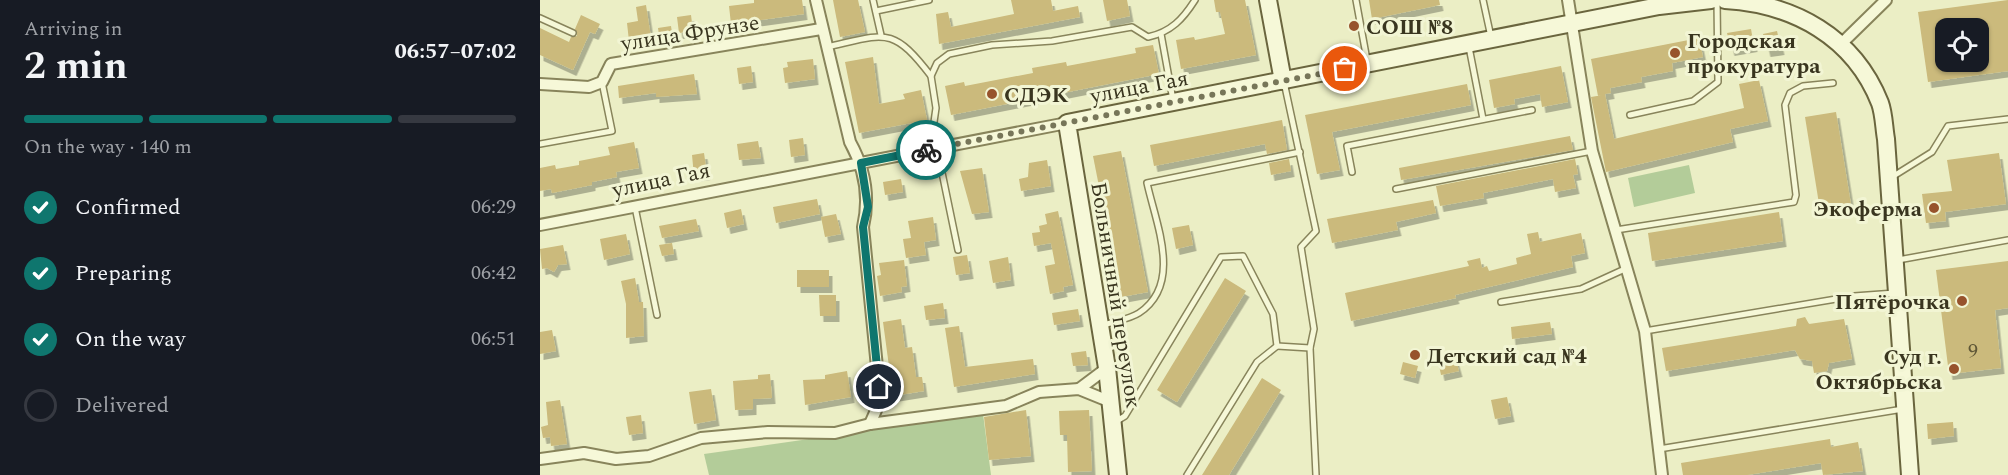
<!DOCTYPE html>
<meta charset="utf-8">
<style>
:root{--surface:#171b24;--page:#242831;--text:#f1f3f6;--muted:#9ea1a6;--line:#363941;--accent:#0f766e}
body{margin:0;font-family:Spectral,serif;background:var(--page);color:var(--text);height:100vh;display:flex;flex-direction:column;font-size:22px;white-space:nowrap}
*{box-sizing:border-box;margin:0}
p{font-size:20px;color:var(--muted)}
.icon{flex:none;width:33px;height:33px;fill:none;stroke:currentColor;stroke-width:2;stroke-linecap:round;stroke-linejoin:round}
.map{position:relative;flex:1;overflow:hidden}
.details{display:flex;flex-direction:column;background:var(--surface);width:540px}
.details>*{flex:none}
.buttons{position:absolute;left:1395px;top:18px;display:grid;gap:12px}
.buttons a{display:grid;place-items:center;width:54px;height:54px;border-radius:12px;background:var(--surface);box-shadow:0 2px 4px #0004;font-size:30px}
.pin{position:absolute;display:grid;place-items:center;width:51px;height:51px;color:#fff;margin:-26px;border:3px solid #fff;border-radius:50%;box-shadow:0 2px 6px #0007}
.courier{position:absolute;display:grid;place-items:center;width:60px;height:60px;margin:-30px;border:4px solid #0f766e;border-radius:50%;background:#fff;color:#222;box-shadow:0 2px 8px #0007}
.headline em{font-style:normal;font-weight:700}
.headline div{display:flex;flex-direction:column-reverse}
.headline{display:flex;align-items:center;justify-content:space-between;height:102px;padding:0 24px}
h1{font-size:39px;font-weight:700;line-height:45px}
.bar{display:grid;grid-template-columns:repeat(4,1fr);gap:9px 6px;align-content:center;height:72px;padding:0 24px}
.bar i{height:8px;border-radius:4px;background:var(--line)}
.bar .active{background:var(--accent)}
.bar p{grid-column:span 4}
ol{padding:0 24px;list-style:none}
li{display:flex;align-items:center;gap:18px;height:66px}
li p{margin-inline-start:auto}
li .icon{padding:6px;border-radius:50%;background:var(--accent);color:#fff;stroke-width:4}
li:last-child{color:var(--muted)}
li i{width:33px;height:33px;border:3px solid var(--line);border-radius:50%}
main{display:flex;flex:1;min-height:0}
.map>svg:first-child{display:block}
.green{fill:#b3cc99}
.building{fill:#cbba7b;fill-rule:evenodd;filter:url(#shadow)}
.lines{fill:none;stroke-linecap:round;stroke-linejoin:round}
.lane-casing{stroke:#88845b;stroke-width:8}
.street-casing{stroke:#88845b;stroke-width:14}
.secondary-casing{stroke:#6a653e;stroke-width:20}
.lane{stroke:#f6f8d8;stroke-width:5}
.street{stroke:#f6f8d8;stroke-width:10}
.secondary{stroke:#f6f8d8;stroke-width:16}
.done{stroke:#777659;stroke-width:6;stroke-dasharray:0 10.8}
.route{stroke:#0f766e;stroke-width:8}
.poi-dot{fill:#97532c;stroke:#f2f5d4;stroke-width:2}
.labels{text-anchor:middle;stroke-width:6;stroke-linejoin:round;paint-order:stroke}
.number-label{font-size:20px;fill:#5e5636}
.poi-label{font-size:22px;font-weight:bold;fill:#39351f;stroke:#f2f5d4;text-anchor:start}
.street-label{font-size:22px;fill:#39351f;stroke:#f2f5d4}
</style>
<main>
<section class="details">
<div class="headline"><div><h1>2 min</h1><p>Arriving in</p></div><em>06:57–07:02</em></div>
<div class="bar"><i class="active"></i><i class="active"></i><i class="active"></i><i></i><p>On the way · 140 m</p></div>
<ol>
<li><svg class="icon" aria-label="check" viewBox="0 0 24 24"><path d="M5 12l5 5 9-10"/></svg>Confirmed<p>06:29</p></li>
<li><svg class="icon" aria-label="check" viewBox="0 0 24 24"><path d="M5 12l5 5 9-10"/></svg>Preparing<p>06:42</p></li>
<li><svg class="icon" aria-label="check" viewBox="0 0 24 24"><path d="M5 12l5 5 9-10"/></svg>On the way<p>06:51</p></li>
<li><i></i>Delivered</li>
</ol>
</section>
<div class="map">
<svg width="1468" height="475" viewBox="0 0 1468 475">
<defs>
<filter id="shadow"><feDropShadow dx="3.5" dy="6" stdDeviation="0" flood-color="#0004"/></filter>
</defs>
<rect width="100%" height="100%" fill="#ebeec5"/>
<g class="green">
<polygon points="1149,165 1155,193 1094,207 1088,178"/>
<polygon points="443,414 451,475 169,475 164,454"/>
</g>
<g class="building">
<polygon points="214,0 262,0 264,14 191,24 189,6 214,3"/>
<polygon points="293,0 318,0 325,32 300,37"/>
<polygon points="471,0 511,0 513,11 538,6 540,17 399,44 396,14 408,12 411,27 474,14"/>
<polygon points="563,0 587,0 590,16 567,21"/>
<polygon points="674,0 705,0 716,55 641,69 636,40 654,37 655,40 685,34 680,12 676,12"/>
<polygon points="829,0 899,0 900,5 832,19"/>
<path d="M1468,0V71L1388,82L1378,12ZM1406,28H1438V62H1406Z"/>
<polygon points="106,5 111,38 89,41 87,23 98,21 96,7"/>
<polygon points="41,15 60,24 55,34 50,32 33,70 0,55 0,28 29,42 31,37 37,36 35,29"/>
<polygon points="151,15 153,31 139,33 137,17"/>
<polygon points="131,26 133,39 120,41 118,28"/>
<polygon points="1211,29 1214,46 1191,50 1187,33"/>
<polygon points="1237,31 1241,49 1227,51 1223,34"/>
<polygon points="1159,38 1163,57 1132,63 1133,71 1101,77 1102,82 1070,88 1071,93 1065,94 1074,139 1204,108 1199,84 1219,80 1228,121 1190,129 1193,142 1066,172 1051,97 1063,95 1058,96 1051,59"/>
<polygon points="613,45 619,74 411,115 405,86 424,82 425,86 493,73 492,68 526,62 527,66 596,53 595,48"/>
<polygon points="333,57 339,104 365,99 363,94 381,90 387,120 319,133 305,62"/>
<polygon points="273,59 275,79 245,83 243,68 248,67 247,62"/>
<polygon points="211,66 213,82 199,84 197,68"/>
<polygon points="1021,66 1028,102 1002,107 1000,94 974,99 975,104 954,108 949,80"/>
<polygon points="154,74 157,94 116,97 116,93 79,98 78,86"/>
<polygon points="927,84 931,105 792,132 800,170 777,174 765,115"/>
<polygon points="1296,112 1311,205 1280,210 1265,117"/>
<polygon points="742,120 747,150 727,154 725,144 614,166 610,145"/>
<polygon points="1030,136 1033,150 861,180 859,168"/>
<polygon points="263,138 265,155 251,157 249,140"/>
<polygon points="218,141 221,158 199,160 197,144"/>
<polygon points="94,142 99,168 76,172 77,177 52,182 52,185 12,193 11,189 0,191 0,168 15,165 16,169 39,165 39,161 70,155 68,147"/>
<polygon points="581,151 608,292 581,297 553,156"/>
<polygon points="164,153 167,174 154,176 152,155"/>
<polygon points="1459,153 1466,204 1405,212 1406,221 1386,223 1382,194 1412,191 1407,160"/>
<polygon points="749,159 751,171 731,175 729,163"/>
<polygon points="1035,159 1038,174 1033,175 1036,188 1015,192 1013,179 943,193 944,198 900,206 896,186"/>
<polygon points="507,160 511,186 481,191 479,179 488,177 489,163"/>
<polygon points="442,168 449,212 432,214 420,171"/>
<polygon points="361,179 363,192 345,195 343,182"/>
<polygon points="277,199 280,214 236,223 233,207"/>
<polygon points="893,200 896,213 856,222 858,230 792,243 787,219"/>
<polygon points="201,209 204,224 187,228 184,213"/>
<polygon points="518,211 533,285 523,287 524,291 510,294 505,266 515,264 511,243 494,246 492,233 500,232 499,226 507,224 505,214"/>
<polygon points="1239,212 1243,241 1112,261 1108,233"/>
<polygon points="296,214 301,234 285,237 281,217"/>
<polygon points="393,217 396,240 384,242 386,255 366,258 363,239 371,238 368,221"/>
<polygon points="156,219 159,231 122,238 119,226"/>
<polygon points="649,225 653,245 636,249 632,228"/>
<polygon points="998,232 1000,242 1041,233 1045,253 1031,256 1033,267 915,295 916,298 811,321 805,293 929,266 927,261 940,258 942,268 947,266 949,271 977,264 976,258 991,254 987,234"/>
<polygon points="86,234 90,254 64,260 60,239"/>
<polygon points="132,243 134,254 122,256 119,245"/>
<polygon points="23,245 27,264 18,265 14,272 7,268 2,269 0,249"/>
<polygon points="427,255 430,273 416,275 413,257"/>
<polygon points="468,257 471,280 453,283 449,261"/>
<polygon points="364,260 367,286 361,287 362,292 340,296 337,276 341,275 339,263"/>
<polygon points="1468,261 1468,308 1455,310 1461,368 1409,374 1396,270"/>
<rect x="257" y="270" width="32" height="17"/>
<polygon points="95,278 99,302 103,302 104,336 86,338 86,304 81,281"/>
<polygon points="685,278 706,291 637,402 617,390"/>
<polygon points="279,295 296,295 296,316 280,316"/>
<polygon points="403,303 405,318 386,320 384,306"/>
<polygon points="538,309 540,321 514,325 512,313"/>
<polygon points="1265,317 1269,324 1304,319 1312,359 1289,363 1287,371 1274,373 1272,361 1260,359 1255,350 1126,371 1122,348 1256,326 1257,319"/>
<polygon points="361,319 365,348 372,347 376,377 382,377 384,391 353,396 343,322"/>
<polygon points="1010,322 1012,334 972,339 971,327"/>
<polygon points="419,326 425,367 493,359 495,374 414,387 405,328"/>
<polygon points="12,330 16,351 0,354 0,332"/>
<polygon points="546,351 548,365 533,366 531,353"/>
<polygon points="915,357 919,371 901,375 898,360"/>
<polygon points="863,362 878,366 875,378 860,374"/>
<polygon points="307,371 311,397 265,405 263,380 285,379 285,375"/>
<polygon points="230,374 232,398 213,399 213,409 195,410 193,381 218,379 218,375"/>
<polygon points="722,378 741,390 689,475 662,475"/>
<polygon points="171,389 176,420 154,424 149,392"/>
<polygon points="967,397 971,416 955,419 951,400"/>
<polygon points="20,400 27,444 11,446 10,437 3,438 1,427 8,425 6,402"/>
<polygon points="486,410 491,456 449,460 444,417"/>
<polygon points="549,410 552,471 528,472 527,435 520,435 519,411"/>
<polygon points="101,415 103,433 89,435 86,417"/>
<polygon points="1413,422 1414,436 1388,439 1387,424"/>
<polygon points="1290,439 1291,447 1318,442 1323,471 1283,475 1281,463 1207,475 1143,475 1141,463"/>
</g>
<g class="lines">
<g class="lane-casing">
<g id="lane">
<polyline points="333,0 341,35"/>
<polyline points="816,0 827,60"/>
<polyline points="943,0 951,37"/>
<polyline points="336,11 389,0"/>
<polyline points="0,18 33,33"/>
<polyline points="621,34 633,100"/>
<path d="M287,47C345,34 352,25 391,76"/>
<polyline points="929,47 943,119"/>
<polyline points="744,82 776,231 761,247 774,329 770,348 776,475"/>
<polyline points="1090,115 1153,101 1178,82 1177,0"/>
<polyline points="0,144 72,131 62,82"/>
<polyline points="812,172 807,146 992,110"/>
<polyline points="1352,177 1392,152 1408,126 1468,119"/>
<polyline points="856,189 1052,151"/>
<polyline points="95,207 117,315"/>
<polyline points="1076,230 1254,202 1256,195 1245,105 1250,93 1263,86 1293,83"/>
<path d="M418,250L393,129L396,108L391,76L397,63L409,54L452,45L512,41L592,27L608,37C631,32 643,19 655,0"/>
<polyline points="1358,260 1468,240"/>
<polyline points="961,302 1041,289 1087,268"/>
<path d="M564,325C575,321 590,319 599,313C643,284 616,224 607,183L760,152"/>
<polyline points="1105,331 1314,296 1355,293"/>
<polyline points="737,346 770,348"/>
<polyline points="575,422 585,416 681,257 703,256 733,314 737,346 717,362 647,475"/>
<polyline points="1119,449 1363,409"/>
</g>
</g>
<g class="street-casing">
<g id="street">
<path d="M276,0L310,142C325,169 330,197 323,227L339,387L337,408L330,424"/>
<polyline points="1028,0 1052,151 1105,331 1122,475"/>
<polyline points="1301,44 1346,0"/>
<polyline points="0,84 49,87 62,82 71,64 281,29"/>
<polyline points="0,225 527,123"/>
<polyline points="539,389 567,368"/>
<polyline points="0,459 44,453 76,459 109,456 161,438 228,432 295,433 330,424 466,406 499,392 539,389 571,402"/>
</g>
</g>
<g class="secondary-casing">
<g id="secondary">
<polyline points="728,0 743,81"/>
<path d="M1185,0C1254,4 1314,37 1340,103C1344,114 1344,128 1346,139L1370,475"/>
<polyline points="578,475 567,368 527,123 1119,6 1171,0"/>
</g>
</g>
<use href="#lane" class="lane"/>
<use href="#street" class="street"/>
<use href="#secondary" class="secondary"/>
</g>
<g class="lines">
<polyline class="done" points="386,150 805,69"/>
<polyline class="route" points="339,387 323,227 328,207 321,163 386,150"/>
</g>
<g class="poi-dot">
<circle cx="814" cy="26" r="6"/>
<circle cx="1135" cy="53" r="6"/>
<circle cx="452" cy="94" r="6"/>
<circle cx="1394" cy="208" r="6"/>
<circle cx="1422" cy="301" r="6"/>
<circle cx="875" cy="355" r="6"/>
<circle cx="1414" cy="369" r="6"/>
</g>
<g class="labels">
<g class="number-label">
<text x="1433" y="357">9</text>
</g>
<g class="poi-label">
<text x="826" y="34">СОШ №8</text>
<text x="1147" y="48">Городская<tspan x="1147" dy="25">прокуратура</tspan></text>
<text x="464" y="102">СДЭК</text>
<text x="1382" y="216" text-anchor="end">Экоферма</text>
<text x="1410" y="309" text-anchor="end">Пятёрочка</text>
<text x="887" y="363">Детский сад №4</text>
<text x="1402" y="364" text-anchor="end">Суд г.<tspan x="1402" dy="25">Октябрьска</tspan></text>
</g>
<g class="street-label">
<text transform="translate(150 32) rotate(-9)" y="8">улица Фрунзе</text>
<text transform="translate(599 86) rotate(-11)" y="8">улица Гая</text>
<text transform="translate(121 179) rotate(-12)" y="8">улица Гая</text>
<text transform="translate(577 295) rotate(81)" y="8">Больничный переулок</text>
</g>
</g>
</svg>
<div class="buttons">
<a><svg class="icon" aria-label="locate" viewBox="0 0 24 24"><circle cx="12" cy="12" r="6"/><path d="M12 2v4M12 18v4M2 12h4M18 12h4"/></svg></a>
</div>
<div class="pin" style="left:805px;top:69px;background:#ea580c"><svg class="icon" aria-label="bag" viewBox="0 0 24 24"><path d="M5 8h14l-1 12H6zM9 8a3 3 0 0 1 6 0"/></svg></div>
<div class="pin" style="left:339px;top:387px;background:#1f2937"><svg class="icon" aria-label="home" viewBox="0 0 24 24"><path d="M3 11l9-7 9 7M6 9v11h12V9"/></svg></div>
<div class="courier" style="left:386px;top:150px"><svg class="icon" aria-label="bike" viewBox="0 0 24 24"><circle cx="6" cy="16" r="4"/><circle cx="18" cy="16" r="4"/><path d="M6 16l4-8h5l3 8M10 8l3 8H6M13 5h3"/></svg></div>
</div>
</main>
